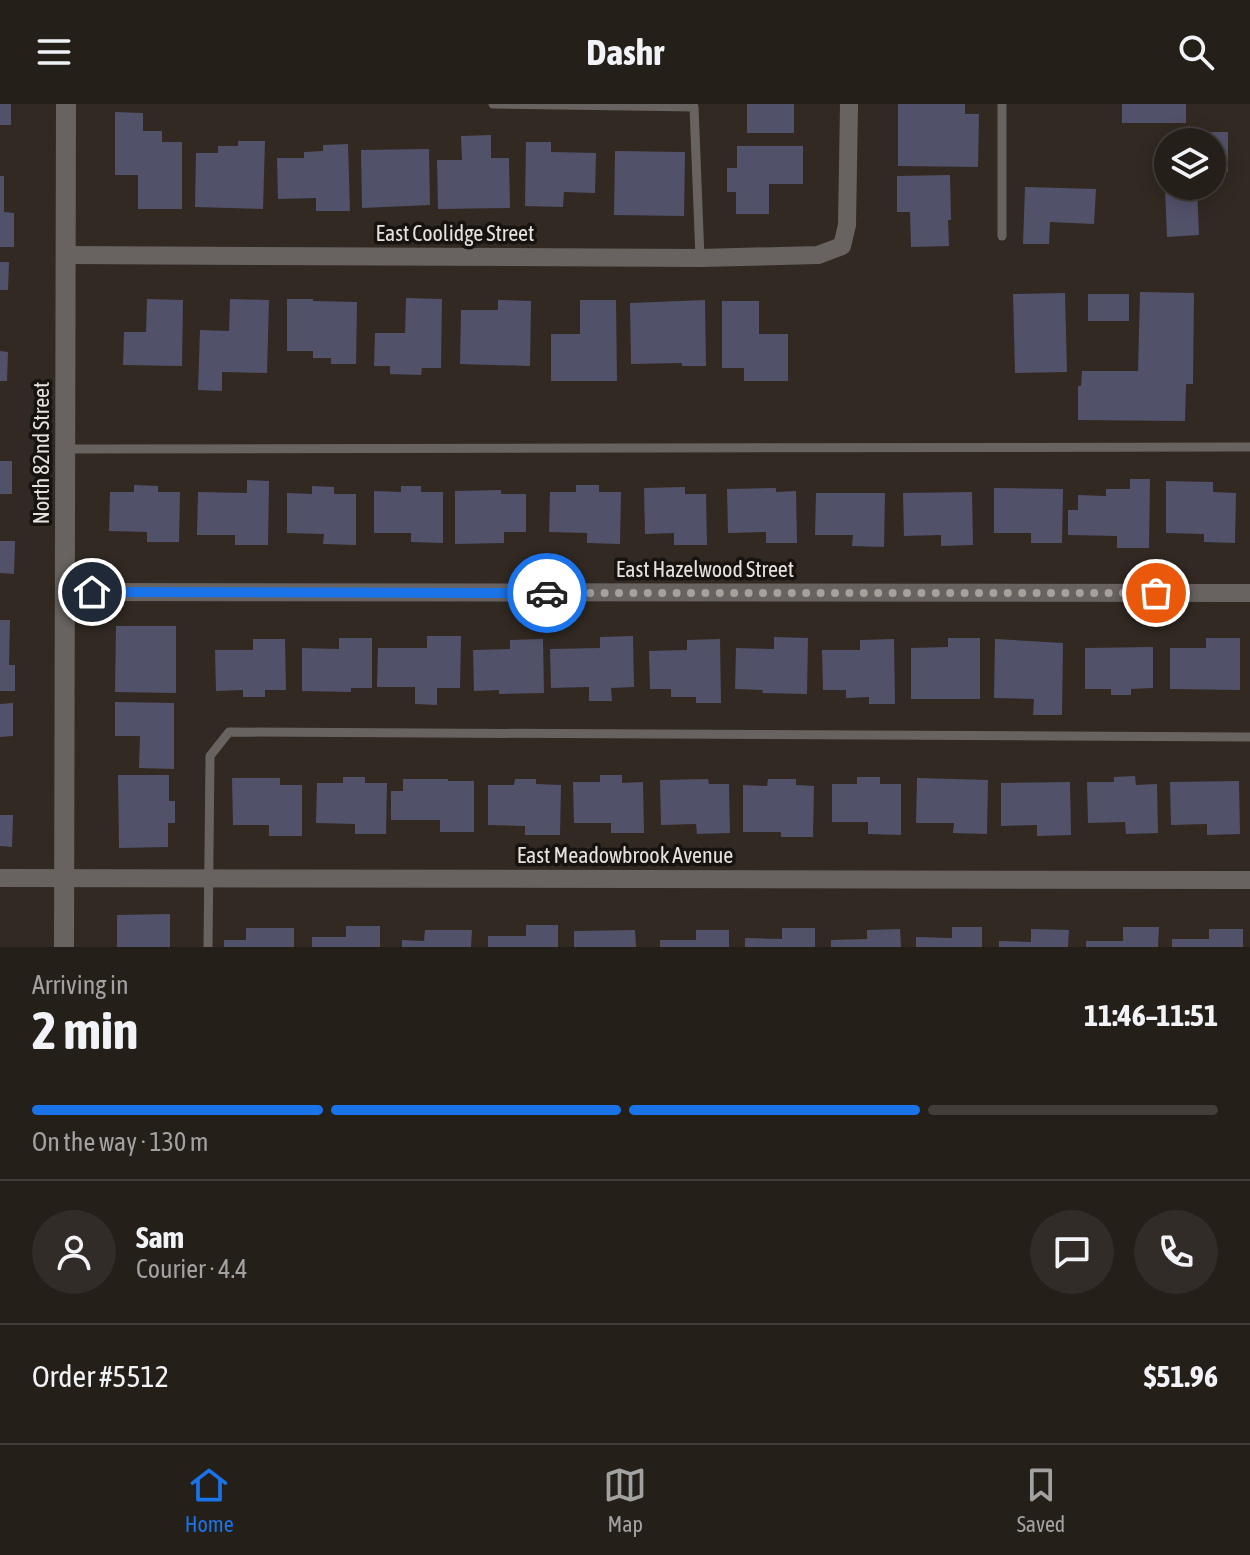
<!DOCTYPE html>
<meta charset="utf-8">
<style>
:root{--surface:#251f1a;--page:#312c27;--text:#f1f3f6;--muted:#a3a2a2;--line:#423d39;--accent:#1a73e8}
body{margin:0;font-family:"Asap Condensed",sans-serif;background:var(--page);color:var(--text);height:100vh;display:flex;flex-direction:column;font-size:30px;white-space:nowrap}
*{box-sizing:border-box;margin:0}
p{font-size:26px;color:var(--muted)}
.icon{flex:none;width:44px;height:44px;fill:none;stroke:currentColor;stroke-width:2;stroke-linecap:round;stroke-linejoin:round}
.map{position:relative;height:843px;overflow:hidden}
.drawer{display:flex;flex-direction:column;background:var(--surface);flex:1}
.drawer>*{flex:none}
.controls{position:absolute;left:1154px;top:24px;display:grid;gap:16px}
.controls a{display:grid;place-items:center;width:72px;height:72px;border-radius:50%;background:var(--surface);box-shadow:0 4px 20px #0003,0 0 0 2px var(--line);font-size:40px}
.pin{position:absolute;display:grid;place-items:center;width:68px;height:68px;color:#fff;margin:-34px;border:4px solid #fff;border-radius:50%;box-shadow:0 2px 8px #0007}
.courier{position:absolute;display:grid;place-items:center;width:80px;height:80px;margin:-40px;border:6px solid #1a73e8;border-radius:50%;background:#fff;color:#222;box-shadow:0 2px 10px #0007}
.overview em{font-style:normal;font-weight:700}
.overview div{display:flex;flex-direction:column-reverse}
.overview{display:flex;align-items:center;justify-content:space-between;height:136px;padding:0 32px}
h1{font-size:52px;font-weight:700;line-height:60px}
.bar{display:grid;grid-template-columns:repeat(4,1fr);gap:12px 8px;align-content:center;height:96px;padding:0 32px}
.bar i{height:10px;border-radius:6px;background:var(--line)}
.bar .on{background:var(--accent)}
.bar p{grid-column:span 4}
.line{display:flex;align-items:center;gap:20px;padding:0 32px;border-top:2px solid var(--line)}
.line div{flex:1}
.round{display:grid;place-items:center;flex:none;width:84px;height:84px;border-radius:42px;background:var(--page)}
header{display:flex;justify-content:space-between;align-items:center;height:104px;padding:0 32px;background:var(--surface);font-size:36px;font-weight:700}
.menu{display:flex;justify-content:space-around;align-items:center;height:112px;border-top:2px solid var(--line);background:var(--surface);font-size:22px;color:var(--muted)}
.menu a{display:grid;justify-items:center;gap:4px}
.menu .on{color:var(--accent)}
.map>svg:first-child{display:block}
.building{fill:#52516a}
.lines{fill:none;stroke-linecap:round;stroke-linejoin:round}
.service{stroke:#686360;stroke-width:9}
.minor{stroke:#686360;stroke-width:18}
.tertiary{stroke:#686360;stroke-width:20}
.done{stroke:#a7a19c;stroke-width:8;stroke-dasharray:0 14.4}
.route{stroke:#1a73e8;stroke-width:10}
.labels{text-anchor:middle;stroke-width:7;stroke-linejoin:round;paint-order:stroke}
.street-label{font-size:22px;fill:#e7e1dd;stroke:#161310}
</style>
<header><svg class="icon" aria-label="menu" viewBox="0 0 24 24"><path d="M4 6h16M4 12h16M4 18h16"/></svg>Dashr<svg class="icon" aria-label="search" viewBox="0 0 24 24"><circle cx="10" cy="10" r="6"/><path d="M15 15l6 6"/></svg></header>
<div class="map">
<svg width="1250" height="843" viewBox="0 0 1250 843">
<rect width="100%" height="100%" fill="#312922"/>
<g class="building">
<rect x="0" y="0" width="11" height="21"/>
<rect x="747" y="0" width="47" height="29"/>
<polygon points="898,0 965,0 965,10 979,10 978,63 898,62"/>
<rect x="1122" y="0" width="64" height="19"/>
<polygon points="115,8 143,9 143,27 162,27 162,38 182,38 182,105 138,105 138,71 115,71"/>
<polygon points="1203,28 1228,28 1228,68 1212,68 1212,38 1203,38"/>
<polygon points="491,31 491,54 509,54 510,104 438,105 437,56 462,56 461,32"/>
<polygon points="238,37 265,37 263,105 195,103 196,49 218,49 218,42 238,42"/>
<polygon points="526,38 551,38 551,48 596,49 595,89 564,88 563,103 525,102"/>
<polygon points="348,40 350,107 316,107 316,94 278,95 277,54 304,54 304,48 323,47 323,41"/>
<polygon points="737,42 803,42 803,80 769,80 769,110 736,110 736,88 727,88 727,64 737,64"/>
<polygon points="429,45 430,101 362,104 361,46"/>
<polygon points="615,47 685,48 684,112 614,111"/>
<polygon points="950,71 951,116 948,116 949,142 911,143 910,108 897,108 897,72"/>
<polygon points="0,72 4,72 4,108 14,109 14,143 0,143"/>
<polygon points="1197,82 1199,131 1167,133 1165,84"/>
<polygon points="1025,83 1096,85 1094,120 1050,118 1049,140 1023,140"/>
<polygon points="0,158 9,158 8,186 0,186"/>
<polygon points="1140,188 1194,189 1193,280 1186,280 1185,317 1078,316 1078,282 1081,282 1082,267 1138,267"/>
<polygon points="1065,189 1067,268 1015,269 1013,190"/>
<rect x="1088" y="190" width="41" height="27"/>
<polygon points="406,194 442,195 441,264 422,264 421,271 390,270 390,262 374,262 375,229 405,229"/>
<polygon points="147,195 183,196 182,262 123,261 124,228 146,228"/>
<polygon points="230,195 269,196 267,269 222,268 222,287 198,286 200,226 229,227"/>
<polygon points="287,195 313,195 313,197 357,198 356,260 331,260 331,254 313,254 313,247 287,247"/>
<polygon points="498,196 531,197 530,262 460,260 461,206 498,206"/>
<polygon points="580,196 616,196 617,277 551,277 551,230 580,230"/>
<polygon points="705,196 706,262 682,262 682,259 631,260 630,199"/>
<polygon points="722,197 759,197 759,230 788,230 788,277 744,277 744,264 722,264"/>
<polygon points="0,247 8,248 7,277 0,277"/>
<rect x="0" y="357" width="12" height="33"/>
<polygon points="1130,375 1150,375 1149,444 1117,444 1117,432 1068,431 1068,406 1078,406 1078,391 1106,392 1106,385 1130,385"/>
<polygon points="247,376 269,377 268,441 235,441 235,431 197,431 198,388 247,389"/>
<polygon points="1166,377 1213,378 1213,388 1236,389 1235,439 1204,438 1204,430 1166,429"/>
<polygon points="134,381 158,382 158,388 180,388 179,438 147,438 147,428 109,427 110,388 134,388"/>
<polygon points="576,381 599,381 599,388 621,388 620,440 587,439 587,429 549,428 550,388 576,388"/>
<polygon points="312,382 334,383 334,390 356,390 356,441 323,440 324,430 287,429 287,389 312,390"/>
<polygon points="401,382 421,382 421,388 443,388 443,439 411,438 411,429 374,429 374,387 401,388"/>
<polygon points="685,383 685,390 706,390 707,441 674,441 674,429 645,430 644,384"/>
<polygon points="776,384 776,388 796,387 797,439 766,439 766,428 728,429 727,385"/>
<polygon points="994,384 1063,385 1062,439 1031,439 1031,429 994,429"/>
<polygon points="501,386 501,390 526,390 526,428 504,428 504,439 455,440 455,387"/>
<polygon points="972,388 973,441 941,442 941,431 904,432 903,389"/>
<polygon points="816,389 885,389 884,443 852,442 853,431 815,431"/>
<polygon points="0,437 15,437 14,470 0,469"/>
<polygon points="0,516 10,516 9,561 15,561 15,587 0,587"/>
<polygon points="116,522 176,522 176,589 115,588"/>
<polygon points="427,532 461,532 460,584 437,584 437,601 415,600 415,583 377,583 378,544 427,544"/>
<polygon points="633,532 634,583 611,584 612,597 589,597 589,583 551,584 550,545 600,544 600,533"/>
<polygon points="774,533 808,534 807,590 762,589 763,586 735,585 736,544 774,545"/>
<polygon points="339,534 372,534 372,584 351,584 351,588 302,587 302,544 339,545"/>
<polygon points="948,534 980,534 980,595 911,595 911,544 948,543"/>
<polygon points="1206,534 1240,534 1240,586 1170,585 1170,544 1206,544"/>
<polygon points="253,535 285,535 286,586 265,586 265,593 243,593 243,586 216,587 215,546 253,546"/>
<polygon points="543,535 544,589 499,590 499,586 474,587 473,546 510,545 510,536"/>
<polygon points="720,535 721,599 696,599 696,593 671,593 671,585 650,585 649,547 687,546 687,536"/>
<polygon points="894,535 895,600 869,600 869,593 846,594 846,586 823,586 822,546 860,546 860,536"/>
<polygon points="995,535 1063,539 1062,611 1033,611 1034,595 994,594"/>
<polygon points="1153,543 1153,584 1131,585 1131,591 1111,591 1111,585 1085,585 1085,544"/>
<polygon points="115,598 174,599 174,665 139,664 140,632 115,632"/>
<polygon points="13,599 13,632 0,633 0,600"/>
<polygon points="118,671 169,671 169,697 175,697 175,719 168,719 168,743 119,744"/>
<polygon points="600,671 622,671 622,679 643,678 644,729 611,729 611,719 574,719 573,678 600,678"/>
<polygon points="1135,672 1136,681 1157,680 1158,729 1126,730 1125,718 1088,719 1087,678 1114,678 1114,673"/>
<polygon points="343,673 365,673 365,679 387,679 386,730 355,730 355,720 316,719 317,679 343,679"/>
<polygon points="857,673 880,673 880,680 901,680 901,731 868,730 868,718 832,718 832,680 857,680"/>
<polygon points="232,674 280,674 280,681 302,681 302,732 269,732 269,721 233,721"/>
<polygon points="917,674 988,676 987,730 953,729 954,719 916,719"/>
<polygon points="403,675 448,675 448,677 474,677 474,728 440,728 440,716 391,716 391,687 403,687"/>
<polygon points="515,675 536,675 536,680 561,681 560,731 525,731 525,722 488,721 488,681 514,681"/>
<polygon points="708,675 709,680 729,680 730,729 697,730 696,720 661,721 660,676"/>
<polygon points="768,675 796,675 796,681 814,682 813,733 781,733 781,728 743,728 743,681 767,682"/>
<polygon points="1239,677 1240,730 1207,731 1207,720 1171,721 1170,678"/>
<polygon points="1070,678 1071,731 1037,732 1037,721 1001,722 1001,679"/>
<polygon points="0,711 13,711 12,743 0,742"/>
<polygon points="170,810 170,843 117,843 117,811"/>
<polygon points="526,821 558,821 558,843 488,843 488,832 526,832"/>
<polygon points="346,822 380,822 380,843 312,843 312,833 346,833"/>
<polygon points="952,823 982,823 982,843 916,843 916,833 952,834"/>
<polygon points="1123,823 1159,823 1158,843 1086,843 1086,837 1123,837"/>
<polygon points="246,824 294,824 294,843 224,843 224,836 246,836"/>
<polygon points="782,824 815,824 815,843 745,843 745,834 782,835"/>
<polygon points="900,825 901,843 831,843 831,836 867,835 867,826"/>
<polygon points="1031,825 1069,826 1068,843 999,843 999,837 1031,838"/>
<polygon points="1209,825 1243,825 1243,843 1172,843 1172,835 1209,835"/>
<polygon points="425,826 472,826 471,843 402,843 402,836 424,837"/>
<polygon points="635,826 636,843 574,843 574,827"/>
<polygon points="696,826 729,826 729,843 660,843 660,836 696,836"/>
</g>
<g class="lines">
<g class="service">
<polyline points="493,0 694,3 700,154"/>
<polyline points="1002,0 1002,132"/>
<polyline points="65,345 1250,343"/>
<polyline points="208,843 210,652 229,628 1250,633"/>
</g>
<g class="minor">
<polyline points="66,151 700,154 818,151 842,142 847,121 849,0"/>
<polyline points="65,488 1250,489"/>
<polyline points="0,774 1250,776"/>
</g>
<polyline class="tertiary" points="64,843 66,0"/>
</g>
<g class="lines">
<polyline class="done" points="547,489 1156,489"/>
<polyline class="route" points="92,488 547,489"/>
</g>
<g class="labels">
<g class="street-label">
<text x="455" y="137">East Coolidge Street</text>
<text transform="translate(41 349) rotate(-90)" y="8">North 82nd Street</text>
<text x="705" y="473">East Hazelwood Street</text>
<text x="625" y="759">East Meadowbrook Avenue</text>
</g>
</g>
</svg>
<div class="controls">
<a><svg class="icon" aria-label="layers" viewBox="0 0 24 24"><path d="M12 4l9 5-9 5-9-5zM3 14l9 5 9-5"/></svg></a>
</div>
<div class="pin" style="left:1156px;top:489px;background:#ea580c"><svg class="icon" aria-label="bag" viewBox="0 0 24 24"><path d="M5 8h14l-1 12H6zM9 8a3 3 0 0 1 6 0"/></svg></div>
<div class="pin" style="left:92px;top:488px;background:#1f2937"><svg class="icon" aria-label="home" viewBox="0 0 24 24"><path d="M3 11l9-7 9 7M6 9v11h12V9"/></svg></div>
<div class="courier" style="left:547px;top:489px"><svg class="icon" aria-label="car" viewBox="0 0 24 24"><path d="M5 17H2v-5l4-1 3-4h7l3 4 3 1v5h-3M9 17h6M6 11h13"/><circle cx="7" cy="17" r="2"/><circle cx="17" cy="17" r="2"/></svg></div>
</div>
<section class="drawer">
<div class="overview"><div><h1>2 min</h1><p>Arriving in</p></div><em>11:46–11:51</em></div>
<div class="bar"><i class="on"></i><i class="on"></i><i class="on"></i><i></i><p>On the way · 130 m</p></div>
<div class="line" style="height:144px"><a class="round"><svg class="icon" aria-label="person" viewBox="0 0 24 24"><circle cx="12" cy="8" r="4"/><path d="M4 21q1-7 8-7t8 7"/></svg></a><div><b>Sam</b><p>Courier · 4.4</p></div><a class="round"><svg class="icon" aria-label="chat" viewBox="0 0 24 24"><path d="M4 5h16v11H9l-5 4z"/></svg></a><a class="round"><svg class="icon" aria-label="phone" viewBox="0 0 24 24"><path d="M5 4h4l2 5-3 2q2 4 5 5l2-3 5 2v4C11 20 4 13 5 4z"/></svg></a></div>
<div class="line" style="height:104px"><div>Order #5512</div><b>$51.96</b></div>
</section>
<nav class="menu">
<a class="on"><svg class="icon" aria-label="home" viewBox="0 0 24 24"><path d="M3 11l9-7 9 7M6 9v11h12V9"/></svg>Home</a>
<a><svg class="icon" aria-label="map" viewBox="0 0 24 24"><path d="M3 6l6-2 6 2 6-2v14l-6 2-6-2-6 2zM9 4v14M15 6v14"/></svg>Map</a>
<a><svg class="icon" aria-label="saved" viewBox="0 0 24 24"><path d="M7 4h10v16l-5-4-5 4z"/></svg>Saved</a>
</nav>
